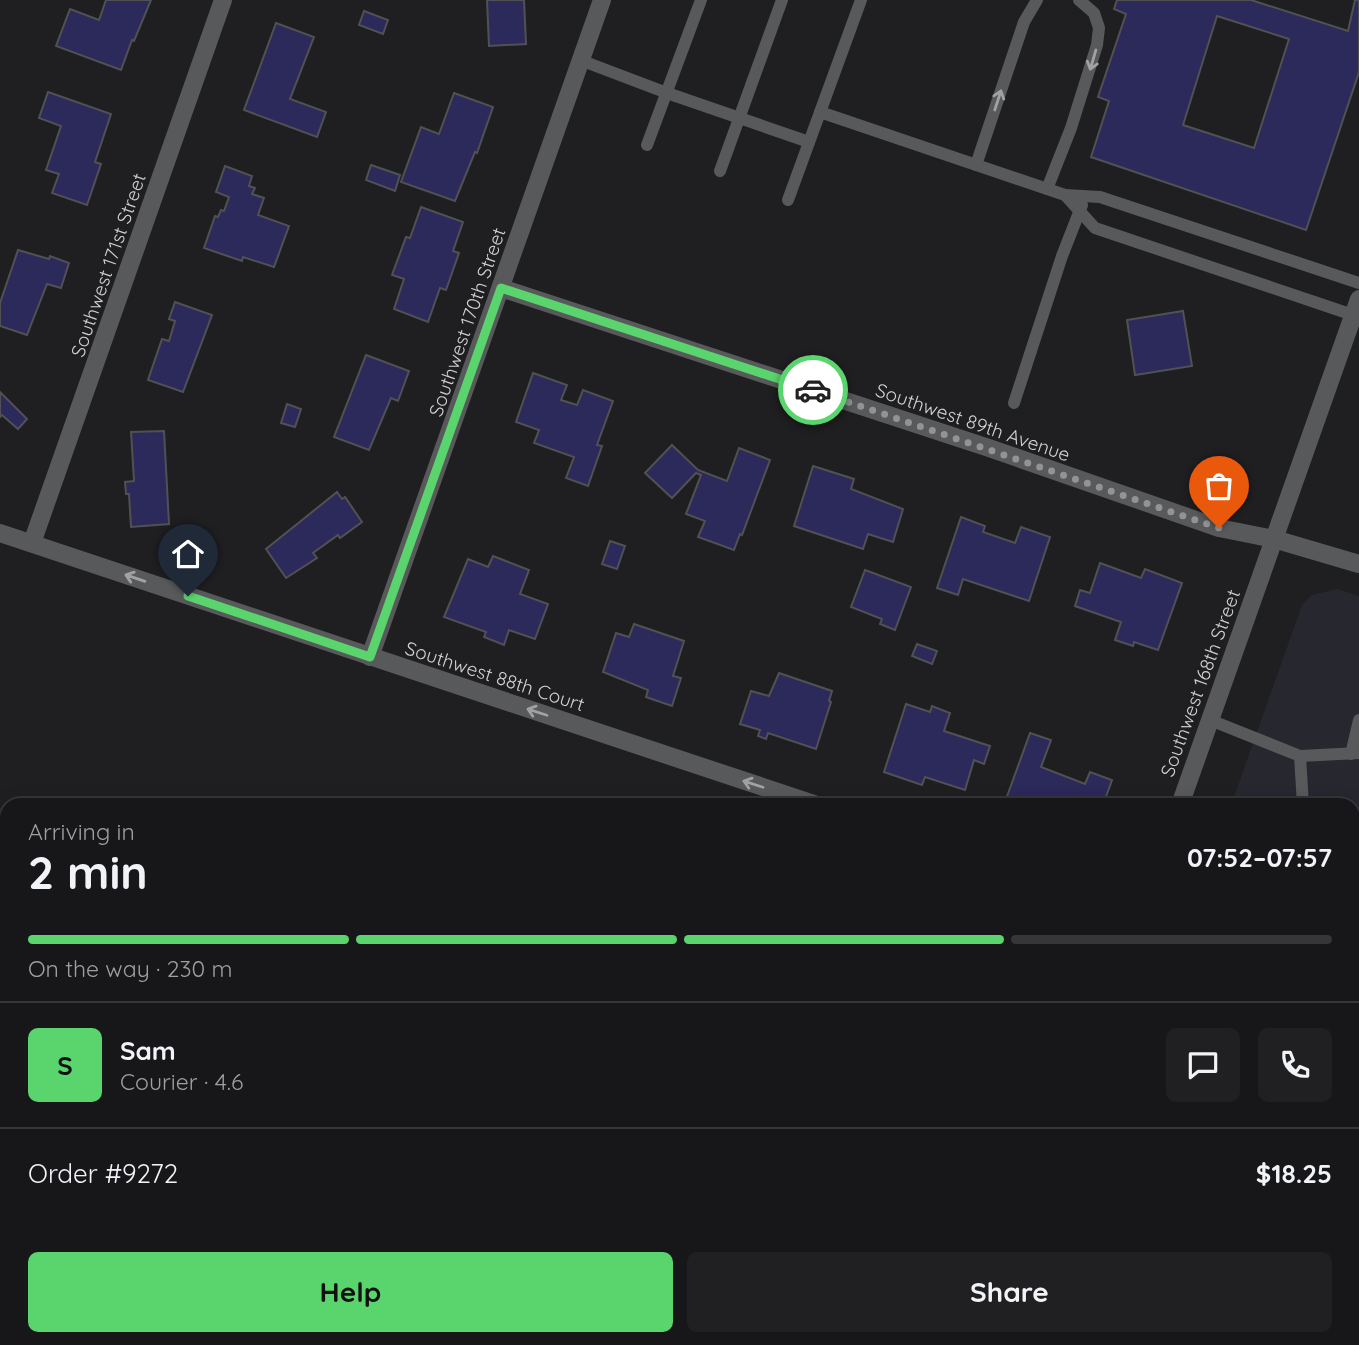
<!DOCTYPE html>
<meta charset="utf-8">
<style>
:root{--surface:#17171a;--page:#202023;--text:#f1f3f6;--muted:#9e9fa2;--line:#363639;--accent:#5ad56e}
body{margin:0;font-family:Quicksand,sans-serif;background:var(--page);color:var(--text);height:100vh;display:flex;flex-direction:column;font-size:26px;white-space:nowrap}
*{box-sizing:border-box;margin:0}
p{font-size:23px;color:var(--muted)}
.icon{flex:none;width:38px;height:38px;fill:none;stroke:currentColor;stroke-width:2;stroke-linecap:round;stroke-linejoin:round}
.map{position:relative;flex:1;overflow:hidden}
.drawer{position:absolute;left:0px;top:798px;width:1360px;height:548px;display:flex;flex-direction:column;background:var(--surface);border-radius:21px 21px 0 0;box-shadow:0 4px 18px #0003,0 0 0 2px var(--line)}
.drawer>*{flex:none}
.pin{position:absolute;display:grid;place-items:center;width:60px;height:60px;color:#fff;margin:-72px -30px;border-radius:50% 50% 50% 0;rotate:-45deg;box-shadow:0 0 7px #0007}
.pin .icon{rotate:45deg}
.courier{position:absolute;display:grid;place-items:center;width:70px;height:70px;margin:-35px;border:5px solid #5ad56e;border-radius:50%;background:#fff;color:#222;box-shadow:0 2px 9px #0007}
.overview em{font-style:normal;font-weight:700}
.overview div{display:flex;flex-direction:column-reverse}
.overview{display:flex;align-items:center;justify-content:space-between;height:119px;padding:0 28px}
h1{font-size:46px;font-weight:700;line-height:52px}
.bar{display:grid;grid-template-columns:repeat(4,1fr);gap:10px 7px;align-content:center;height:84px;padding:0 28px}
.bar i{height:9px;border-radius:5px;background:var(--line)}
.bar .selected{background:var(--accent)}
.bar p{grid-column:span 4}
.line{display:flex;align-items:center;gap:18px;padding:0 28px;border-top:2px solid var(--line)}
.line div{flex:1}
.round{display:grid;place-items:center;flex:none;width:74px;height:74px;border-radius:10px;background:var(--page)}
.action{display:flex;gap:14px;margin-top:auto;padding:14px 28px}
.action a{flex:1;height:80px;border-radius:10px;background:var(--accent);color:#111;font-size:28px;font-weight:700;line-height:80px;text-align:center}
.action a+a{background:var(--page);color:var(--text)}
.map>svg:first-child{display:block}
.built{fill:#26272f}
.building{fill:#2c295b;stroke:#515154;stroke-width:2;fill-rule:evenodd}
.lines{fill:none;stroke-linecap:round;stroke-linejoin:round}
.service{stroke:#58595a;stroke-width:12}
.minor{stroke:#58595a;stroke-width:18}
.tertiary{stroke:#58595a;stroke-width:18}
.oneway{stroke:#a1a2a3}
.done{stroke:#939396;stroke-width:7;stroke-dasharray:0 12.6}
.route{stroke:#5ad56e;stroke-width:9}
.labels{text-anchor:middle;stroke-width:5;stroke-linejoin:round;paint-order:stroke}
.street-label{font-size:19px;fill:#d2d2d4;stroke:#1f1f22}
</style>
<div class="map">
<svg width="1359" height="1345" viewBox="0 0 1359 1345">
<rect width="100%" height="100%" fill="#1f1f22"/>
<polygon class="built" points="1337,589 1359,596 1359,1345 1228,1345 1208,1339 1353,1339 1353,805 1231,805 1302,605 1312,595"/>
<g class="building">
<polygon points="106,0 151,0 134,41 132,40 121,70 56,46 70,9 99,20"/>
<polygon points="487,0 524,0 526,44 489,46"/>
<path d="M1117,0H1251L1348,31L1355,0H1359V72L1306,230L1091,157L1109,101L1098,97L1126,14L1114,9ZM1217,16L1289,39L1254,148L1183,125Z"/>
<polygon points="364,11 388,20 383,34 359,25"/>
<polygon points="276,23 314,37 290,99 326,112 317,137 244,110"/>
<polygon points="48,92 111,114 95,162 101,164 87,205 52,193 59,174 46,170 61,126 39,118"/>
<polygon points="454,93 493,107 477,153 475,152 455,201 401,182 421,127 439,134"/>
<polygon points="371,165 400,175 395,191 366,180"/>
<polygon points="225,166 252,176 249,186 255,188 252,194 264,198 258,215 289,226 274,267 243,257 242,261 204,248 215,216 218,217 221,210 224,211 229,197 216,192"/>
<polygon points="421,207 463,222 453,251 459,253 446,290 440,288 428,322 394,309 404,279 392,275 406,237 410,238"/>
<polygon points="18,250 49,259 50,256 69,263 61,288 47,284 27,335 0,326 0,303"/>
<polygon points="175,302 212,315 183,392 148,380 162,339 169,341 175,321 169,319"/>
<polygon points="1183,311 1192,366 1135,375 1127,320"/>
<polygon points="366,355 409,371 398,401 391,398 369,450 334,437"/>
<polygon points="533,373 567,385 561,400 577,405 583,390 613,401 597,445 602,446 588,486 566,478 574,457 534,443 539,430 516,422"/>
<polygon points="0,392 27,419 18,429 2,415 0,417"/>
<polygon points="287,404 301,409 295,427 281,423"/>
<polygon points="164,431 169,524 131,527 129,494 126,494 125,482 134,481 131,432"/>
<polygon points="672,445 698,470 727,481 739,448 770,460 742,535 740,534 734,550 698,537 705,521 686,514 701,475 696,473 672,498 645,473"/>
<polygon points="813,466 854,479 851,489 903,509 893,542 868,534 863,549 794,526"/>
<polygon points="337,492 342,499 345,497 362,522 340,538 338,535 313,553 317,558 286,578 266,549"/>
<polygon points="961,517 985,526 983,532 1015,543 1021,527 1050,537 1029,601 963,579 958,595 937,588"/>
<polygon points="610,541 625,546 617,569 602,564"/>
<polygon points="493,556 529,570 520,594 548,604 535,639 509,630 504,645 484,637 486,632 444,617 468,559 488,567"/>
<polygon points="1100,563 1141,578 1145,569 1182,583 1158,650 1134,642 1133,646 1115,640 1121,622 1075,606 1080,590 1090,593"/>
<polygon points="865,570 911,587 895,630 880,624 882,619 851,607"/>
<polygon points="634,624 684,641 673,676 681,678 672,706 646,697 648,690 603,672 616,633 629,637"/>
<polygon points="917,644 937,651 932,664 912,656"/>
<polygon points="779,673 832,691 829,701 831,702 816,749 768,733 766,739 758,736 760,730 740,724 751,691 769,696"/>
<polygon points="906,704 930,712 932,706 950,713 944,731 990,746 984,764 974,760 965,790 925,777 922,785 884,772"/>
<polygon points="1030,733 1051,740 1041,767 1085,784 1090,772 1112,780 1103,805 1012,805 1005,802"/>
<polygon points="7,1055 7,1084 0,1081"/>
<polygon points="0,1218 7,1220 7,1279 0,1276"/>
<polygon points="205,1339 298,1339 296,1345 203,1345"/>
<polygon points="354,1339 376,1339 395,1345 351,1345"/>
<polygon points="402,1339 439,1339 437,1345 400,1345"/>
<polygon points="825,1339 871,1339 874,1345 828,1345"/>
</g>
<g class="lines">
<g class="service">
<polyline points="580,60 667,93 809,142"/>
<polyline points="820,112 1065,195"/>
<polyline points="647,145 701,0"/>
<polyline points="976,165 1024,22 1037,0"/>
<polyline points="720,171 782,0"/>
<polyline points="1047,189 1071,128 1097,45 1099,28 1094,13 1079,0"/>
<polyline points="788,200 861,0"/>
<polyline points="1353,315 1095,228 1065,195 1100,197 1359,283"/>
<polyline points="1014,403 1062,256 1082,205"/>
<polyline points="1210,720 1300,756 1359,753"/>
<polyline points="1351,754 1359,720"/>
<polyline points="1300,756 1303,805"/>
<polyline points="1353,866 1359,865"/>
</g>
<g class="minor">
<polyline points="501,288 989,448 1219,528 1274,539 1359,564"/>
<polyline points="0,533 817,805"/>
<polyline points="32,543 223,0"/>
<polyline points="370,657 602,0"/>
<polyline points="0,972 7,974"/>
<polyline points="0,1343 5,1345"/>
</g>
<g class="tertiary">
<polyline points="1180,805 1359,299"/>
<polyline points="991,1345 994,1339"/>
</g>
</g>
<defs><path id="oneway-shaft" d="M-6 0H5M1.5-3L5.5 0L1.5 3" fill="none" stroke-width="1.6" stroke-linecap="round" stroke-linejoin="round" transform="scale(1.75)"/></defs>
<g class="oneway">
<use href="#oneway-shaft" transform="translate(1093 60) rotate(106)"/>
<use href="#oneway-shaft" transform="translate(998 100) rotate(-72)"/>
<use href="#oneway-shaft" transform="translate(135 578) rotate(-161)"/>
<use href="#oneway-shaft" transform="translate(537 712) rotate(-162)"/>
<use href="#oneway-shaft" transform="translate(753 784) rotate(-162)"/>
</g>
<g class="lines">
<polyline class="done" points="813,390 1219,528"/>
<polyline class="route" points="188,596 370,657 501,288 813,390"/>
</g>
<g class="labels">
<g class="street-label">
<text transform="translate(108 265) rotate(-71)" y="7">Southwest 171st Street</text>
<text transform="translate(467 322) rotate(-71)" y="7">Southwest 170th Street</text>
<text transform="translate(973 422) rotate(19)" y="7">Southwest 89th Avenue</text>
<text transform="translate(495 676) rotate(18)" y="7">Southwest 88th Court</text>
<text transform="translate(1200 683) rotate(-70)" y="7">Southwest 168th Street</text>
</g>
</g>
</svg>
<div class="pin" style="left:1219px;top:528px;background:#ea580c"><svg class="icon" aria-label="bag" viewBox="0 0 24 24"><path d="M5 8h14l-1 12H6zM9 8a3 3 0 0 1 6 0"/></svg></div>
<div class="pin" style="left:188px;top:596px;background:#1f2937"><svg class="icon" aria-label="home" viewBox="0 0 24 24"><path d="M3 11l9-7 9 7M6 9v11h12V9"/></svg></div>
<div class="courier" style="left:813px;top:390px"><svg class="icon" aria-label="car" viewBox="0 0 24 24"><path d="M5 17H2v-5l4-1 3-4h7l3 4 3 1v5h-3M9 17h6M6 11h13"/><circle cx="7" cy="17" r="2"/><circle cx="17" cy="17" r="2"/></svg></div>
<section class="drawer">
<div class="overview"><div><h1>2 min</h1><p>Arriving in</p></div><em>07:52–07:57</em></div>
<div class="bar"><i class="selected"></i><i class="selected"></i><i class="selected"></i><i></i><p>On the way · 230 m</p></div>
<div class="line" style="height:126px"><b class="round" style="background:var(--accent);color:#111">S</b><div><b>Sam</b><p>Courier · 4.6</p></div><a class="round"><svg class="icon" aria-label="chat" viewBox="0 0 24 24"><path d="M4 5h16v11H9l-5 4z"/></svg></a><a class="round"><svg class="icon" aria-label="phone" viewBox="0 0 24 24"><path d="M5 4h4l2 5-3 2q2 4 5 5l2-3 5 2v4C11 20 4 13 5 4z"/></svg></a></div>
<div class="line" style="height:91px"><div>Order #9272</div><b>$18.25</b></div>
<div class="action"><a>Help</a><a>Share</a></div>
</section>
</div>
